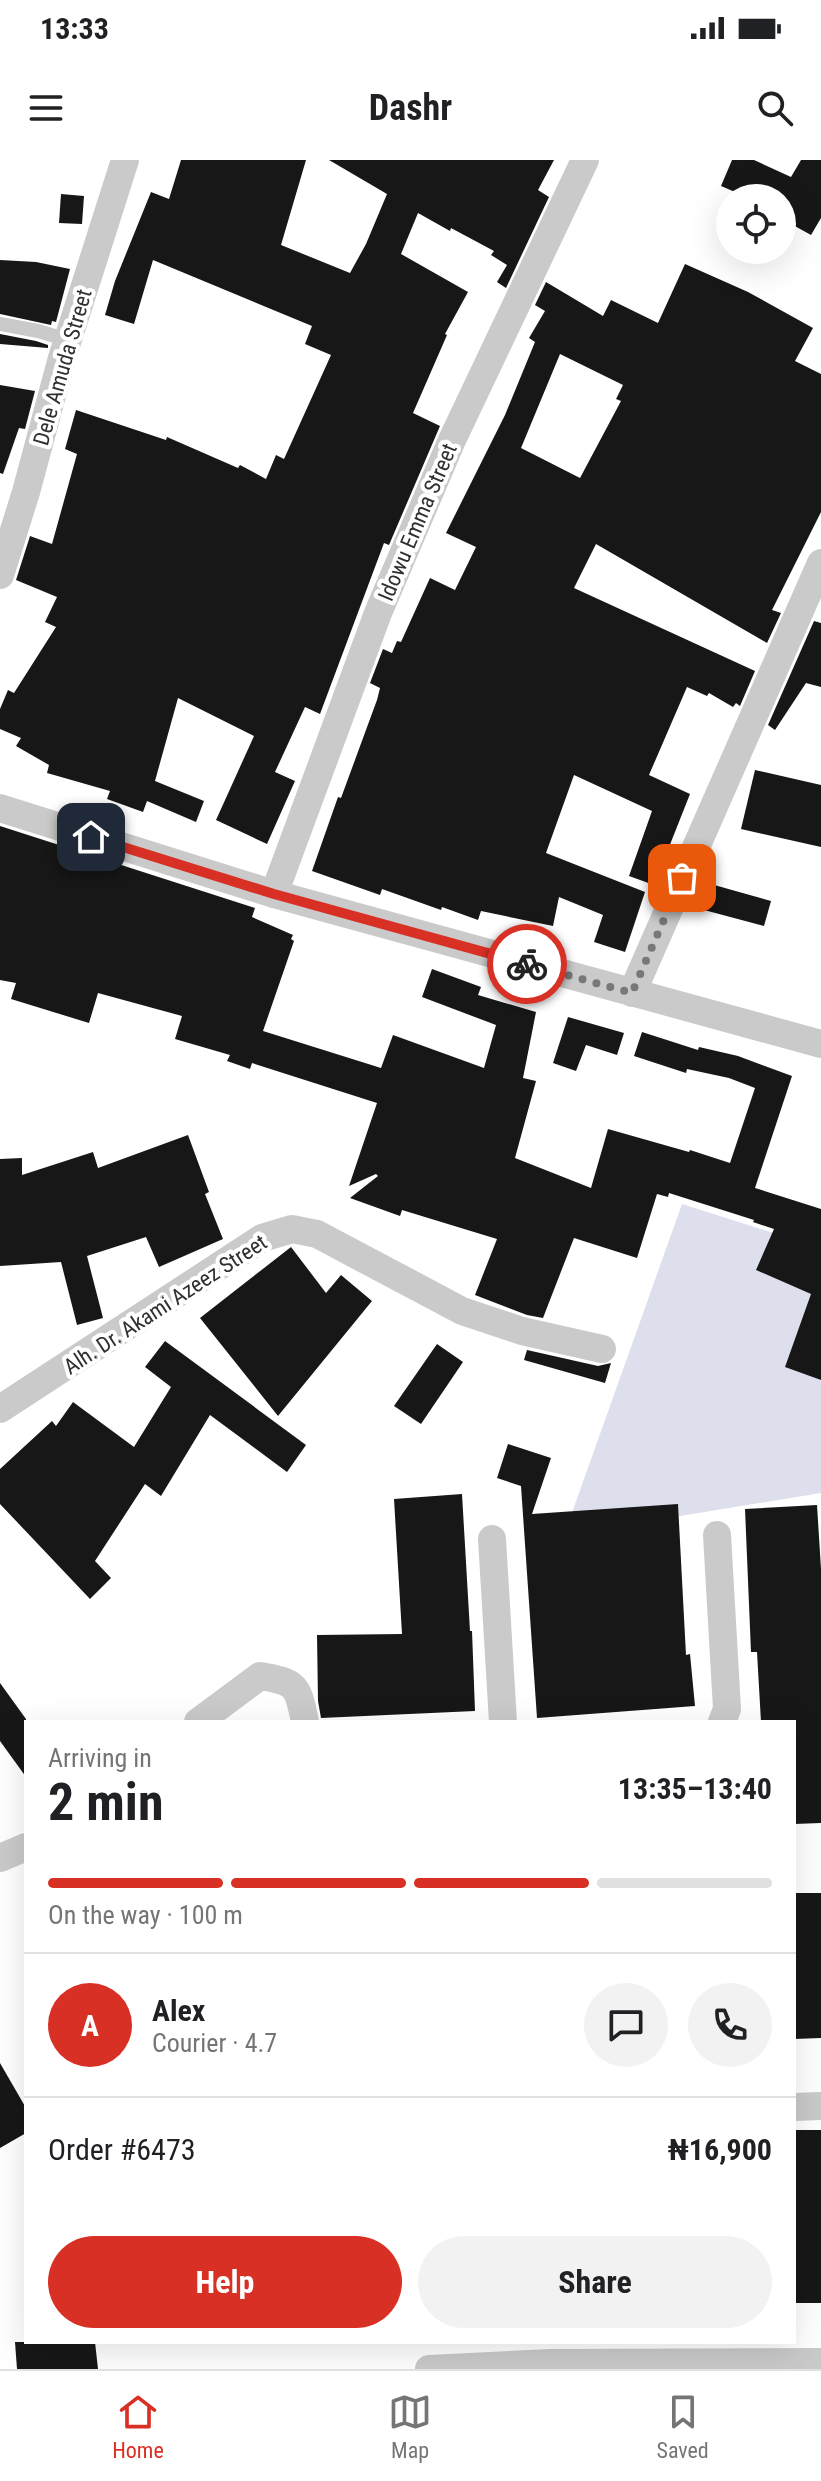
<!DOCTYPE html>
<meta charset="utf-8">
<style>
:root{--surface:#fff;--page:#f2f2f2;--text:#202124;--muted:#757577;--line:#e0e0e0;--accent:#d93025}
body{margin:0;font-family:"Roboto Condensed",sans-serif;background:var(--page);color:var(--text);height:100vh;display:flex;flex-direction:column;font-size:30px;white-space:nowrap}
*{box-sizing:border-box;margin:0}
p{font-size:26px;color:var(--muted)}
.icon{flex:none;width:44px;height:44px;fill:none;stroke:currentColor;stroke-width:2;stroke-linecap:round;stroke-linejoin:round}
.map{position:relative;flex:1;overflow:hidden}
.side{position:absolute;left:24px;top:1560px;width:772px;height:624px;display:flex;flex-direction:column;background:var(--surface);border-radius:0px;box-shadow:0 8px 32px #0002}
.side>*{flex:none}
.controls{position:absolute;left:716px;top:24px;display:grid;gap:16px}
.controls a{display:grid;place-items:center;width:80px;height:80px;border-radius:50%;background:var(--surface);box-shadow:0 8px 32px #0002;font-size:40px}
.pin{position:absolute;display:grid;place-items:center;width:68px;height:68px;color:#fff;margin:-34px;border-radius:16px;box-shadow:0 4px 12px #0006}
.courier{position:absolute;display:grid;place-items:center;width:80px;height:80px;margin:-40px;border:6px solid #d93025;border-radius:50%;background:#fff;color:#222;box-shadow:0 2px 10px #0007}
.overview em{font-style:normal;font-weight:700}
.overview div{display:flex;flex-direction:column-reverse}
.overview{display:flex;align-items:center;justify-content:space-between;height:136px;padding:0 24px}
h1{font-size:52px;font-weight:700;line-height:60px}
.bar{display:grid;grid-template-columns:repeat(4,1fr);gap:12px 8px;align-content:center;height:96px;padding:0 24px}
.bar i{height:10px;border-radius:6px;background:var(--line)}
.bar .current{background:var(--accent)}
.bar p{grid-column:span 4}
.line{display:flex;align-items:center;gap:20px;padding:0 24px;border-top:2px solid var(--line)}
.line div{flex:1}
.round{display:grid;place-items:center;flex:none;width:84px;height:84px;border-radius:42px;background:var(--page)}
.primary-button{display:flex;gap:16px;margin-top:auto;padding:16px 24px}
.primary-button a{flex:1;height:92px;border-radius:48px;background:var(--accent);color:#fff;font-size:32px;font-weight:700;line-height:92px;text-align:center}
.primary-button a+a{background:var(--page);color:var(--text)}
.status{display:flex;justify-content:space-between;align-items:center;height:56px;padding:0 40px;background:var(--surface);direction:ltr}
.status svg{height:22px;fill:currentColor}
header{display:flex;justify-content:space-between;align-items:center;height:104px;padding:0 24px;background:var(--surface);font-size:36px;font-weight:700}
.dock{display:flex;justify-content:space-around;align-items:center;height:112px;border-top:2px solid var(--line);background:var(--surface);font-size:22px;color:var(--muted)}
.dock a{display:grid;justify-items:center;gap:4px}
.dock .current{color:var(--accent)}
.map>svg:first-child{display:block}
.green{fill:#dedfec}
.building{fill:#171717;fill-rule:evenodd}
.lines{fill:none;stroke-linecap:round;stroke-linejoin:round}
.service{stroke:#cacaca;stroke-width:14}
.minor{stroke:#cacaca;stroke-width:28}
.done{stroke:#787878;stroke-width:8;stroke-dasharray:0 14.4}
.route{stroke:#d93025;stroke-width:10}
.labels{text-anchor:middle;stroke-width:8;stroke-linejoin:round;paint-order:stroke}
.street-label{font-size:22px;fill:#303030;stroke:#fff}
</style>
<div class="status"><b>13:33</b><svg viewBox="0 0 49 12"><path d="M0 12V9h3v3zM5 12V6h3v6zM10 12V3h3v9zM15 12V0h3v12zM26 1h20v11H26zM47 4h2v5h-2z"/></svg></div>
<header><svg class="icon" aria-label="menu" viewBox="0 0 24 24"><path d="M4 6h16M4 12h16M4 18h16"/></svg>Dashr<svg class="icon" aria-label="search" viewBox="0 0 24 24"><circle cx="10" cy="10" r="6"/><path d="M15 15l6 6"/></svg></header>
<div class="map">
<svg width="821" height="2209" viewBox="0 0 821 2209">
<rect width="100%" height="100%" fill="#fff"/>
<polygon class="green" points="682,1044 821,1088 821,1333 564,1375"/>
<g class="building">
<polygon points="181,0 306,0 281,85 350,113 366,84 387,34 329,0 554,0 538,30 549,37 506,128 497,122 507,105 491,95 494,91 451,68 450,71 418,53 401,94 468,132 445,174 447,175 413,253 440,266 389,385 384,383 320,554 305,547 275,612 295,621 267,684 216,660 254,576 178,538 155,621 204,641 196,662 147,641 143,652 107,639 110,631 47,613 49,605 16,586 21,578 0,569 0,549 8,530 14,533 56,467 45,462 57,437 16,420 30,376 52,384 77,294 65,289 76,250 166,280 167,277 238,308 240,305 266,319 276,295 284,299 331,195 305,184 312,166 153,100 134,164 105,155 115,121 151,32 169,39"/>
<polygon points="732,0 754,0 791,17 801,0 821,0 821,58 811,75 782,59 782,38 749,38 721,26"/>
<polygon points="61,34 84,36 82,64 59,63"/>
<polygon points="0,100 36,102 70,109 56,162 52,161 51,165 0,154"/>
<path d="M685,104L748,132L813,168L795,201L821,214V352L772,450L781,453L767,483L596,384L574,428L755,511L740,546L736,543L733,547L709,533L707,536L687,527L649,615L690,634L654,725L629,716L652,651L574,615L546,693L645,732L625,792L594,782L603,755L559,737L553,766L481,751L478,760L442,747L441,750L382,729L380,735L312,711L338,637L341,638L377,540L380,528L370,523L383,489L392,493L397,481L401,482L430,418L455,430L476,387L446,373L505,255L535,182L529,178L545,151L535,145L546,122L603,156L611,140L658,163ZM560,194L623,225L616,239L621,241L580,318L521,288Z"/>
<polygon points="0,174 36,181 48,185 48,188 0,184"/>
<polygon points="0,225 35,231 25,269 19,268 3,314 0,313"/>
<polygon points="814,461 821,463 821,527 806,523 775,570 768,565"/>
<polygon points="755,610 821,625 821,687 741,669"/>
<polygon points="0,666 255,748 252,757 293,775 291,779 294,781 263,871 381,908 393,875 484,908 496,865 422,837 432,809 481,827 478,835 536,852 523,918 536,921 515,998 591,1028 608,969 689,992 690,990 730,1003 755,928 729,918 687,909 686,913 634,896 642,872 698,890 699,887 738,896 792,916 755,1028 821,1049 821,1220 785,1207 811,1134 756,1110 774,1069 753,1062 754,1060 669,1033 668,1037 657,1034 637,1098 574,1078 543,1158 527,1155 475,1135 497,1079 402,1050 400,1056 350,1038 378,1016 376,1014 349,1026 377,943 252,903 250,909 227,901 230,895 175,879 182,856 98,833 89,863 11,839 16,823 0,820"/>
<polygon points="700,721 771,741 764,766 689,746"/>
<polygon points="568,857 624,873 617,895 586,885 576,911 553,903"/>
<polygon points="188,975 209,1032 205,1034 223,1079 159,1107 146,1077 87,1096 103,1158 77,1165 61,1102 0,1106 0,999 22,998 22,1015 93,992 98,1008"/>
<polygon points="291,1087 326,1133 341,1115 372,1141 278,1256 200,1158"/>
<polygon points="165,1181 306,1285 287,1312 210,1255 161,1336 145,1324 95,1401 111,1418 90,1439 0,1344 0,1309 52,1261 56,1266 73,1242 134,1287 171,1227 145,1207"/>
<polygon points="437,1184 463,1202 421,1264 394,1246"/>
<polygon points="527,1190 598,1206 611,1203 605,1223 524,1200"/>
<polygon points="508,1284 551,1298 532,1354 678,1344 686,1495 690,1494 695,1546 537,1558 521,1326 497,1318"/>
<polygon points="462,1334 470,1471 472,1471 475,1551 321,1558 318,1541 317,1475 402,1474 394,1339"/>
<polygon points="817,1345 821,1409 821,1663 794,1664 794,1562 761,1562 757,1492 751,1492 745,1349"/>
<polygon points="0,1523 26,1559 26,1617 0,1581"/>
<polygon points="794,1733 821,1733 821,1878 794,1879"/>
<polygon points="0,1903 26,1948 26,1973 0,1988"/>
<rect x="794" y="1970" width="27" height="173"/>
<polygon points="15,2182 95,2182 98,2209 17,2209"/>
</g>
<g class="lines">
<polyline class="service" points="0,164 38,171 68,180"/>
<g class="minor">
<polyline points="0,415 26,332 62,198 125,0"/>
<polyline points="0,648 274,734 821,884"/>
<polyline points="274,734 378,453 452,280 585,0"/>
<polyline points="632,833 821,403"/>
<polyline points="0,1249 262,1078 292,1069 317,1074 462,1151 522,1171 602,1189"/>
<polyline points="717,1375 727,1549 722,1562"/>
<polyline points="492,1379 503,1562"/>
<path d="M198,1562L260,1516C297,1522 298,1526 305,1562"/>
<polyline points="0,1698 26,1687"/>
<polyline points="794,1947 821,1946"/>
<polyline points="429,2209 551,2203 821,2202"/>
</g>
</g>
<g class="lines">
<polyline class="done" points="527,804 632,833 682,718"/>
<polyline class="route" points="91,677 274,734 527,804"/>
</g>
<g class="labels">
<g class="street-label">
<text transform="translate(62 207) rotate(-74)" y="8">Dele Amuda Street</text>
<text transform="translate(417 362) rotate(-67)" y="8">Idowu Emma Street</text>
<text transform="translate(165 1144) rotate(-33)" y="8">Alh. Dr. Akami Azeez Street</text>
</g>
</g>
</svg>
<div class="controls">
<a><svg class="icon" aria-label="locate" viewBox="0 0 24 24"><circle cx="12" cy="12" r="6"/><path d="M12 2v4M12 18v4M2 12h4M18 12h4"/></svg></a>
</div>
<div class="pin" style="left:682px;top:718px;background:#ea580c"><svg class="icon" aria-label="bag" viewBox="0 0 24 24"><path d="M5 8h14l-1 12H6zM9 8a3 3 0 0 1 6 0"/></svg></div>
<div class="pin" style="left:91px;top:677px;background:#1f2937"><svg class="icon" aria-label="home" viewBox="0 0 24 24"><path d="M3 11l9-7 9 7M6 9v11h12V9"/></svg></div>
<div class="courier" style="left:527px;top:804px"><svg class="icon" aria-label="bike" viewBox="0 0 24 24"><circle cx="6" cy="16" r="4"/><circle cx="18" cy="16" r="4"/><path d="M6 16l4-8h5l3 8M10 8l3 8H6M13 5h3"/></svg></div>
<section class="side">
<div class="overview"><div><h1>2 min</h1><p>Arriving in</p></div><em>13:35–13:40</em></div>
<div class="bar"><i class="current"></i><i class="current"></i><i class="current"></i><i></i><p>On the way · 100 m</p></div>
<div class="line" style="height:144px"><b class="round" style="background:var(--accent);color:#fff">A</b><div><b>Alex</b><p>Courier · 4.7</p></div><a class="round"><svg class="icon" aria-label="chat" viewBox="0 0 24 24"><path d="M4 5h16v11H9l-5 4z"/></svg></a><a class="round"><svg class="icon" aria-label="phone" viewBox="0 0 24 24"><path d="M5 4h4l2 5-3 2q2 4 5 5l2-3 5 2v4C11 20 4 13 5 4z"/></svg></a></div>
<div class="line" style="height:104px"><div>Order #6473</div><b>₦16,900</b></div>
<div class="primary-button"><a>Help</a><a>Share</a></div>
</section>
</div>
<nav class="dock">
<a class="current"><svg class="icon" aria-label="home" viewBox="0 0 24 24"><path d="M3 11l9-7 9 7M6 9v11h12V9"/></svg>Home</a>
<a><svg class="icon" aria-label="map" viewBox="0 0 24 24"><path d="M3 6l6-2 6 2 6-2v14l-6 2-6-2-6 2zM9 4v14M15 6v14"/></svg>Map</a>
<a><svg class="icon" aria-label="saved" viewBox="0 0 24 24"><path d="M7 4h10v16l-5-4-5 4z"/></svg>Saved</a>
</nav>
